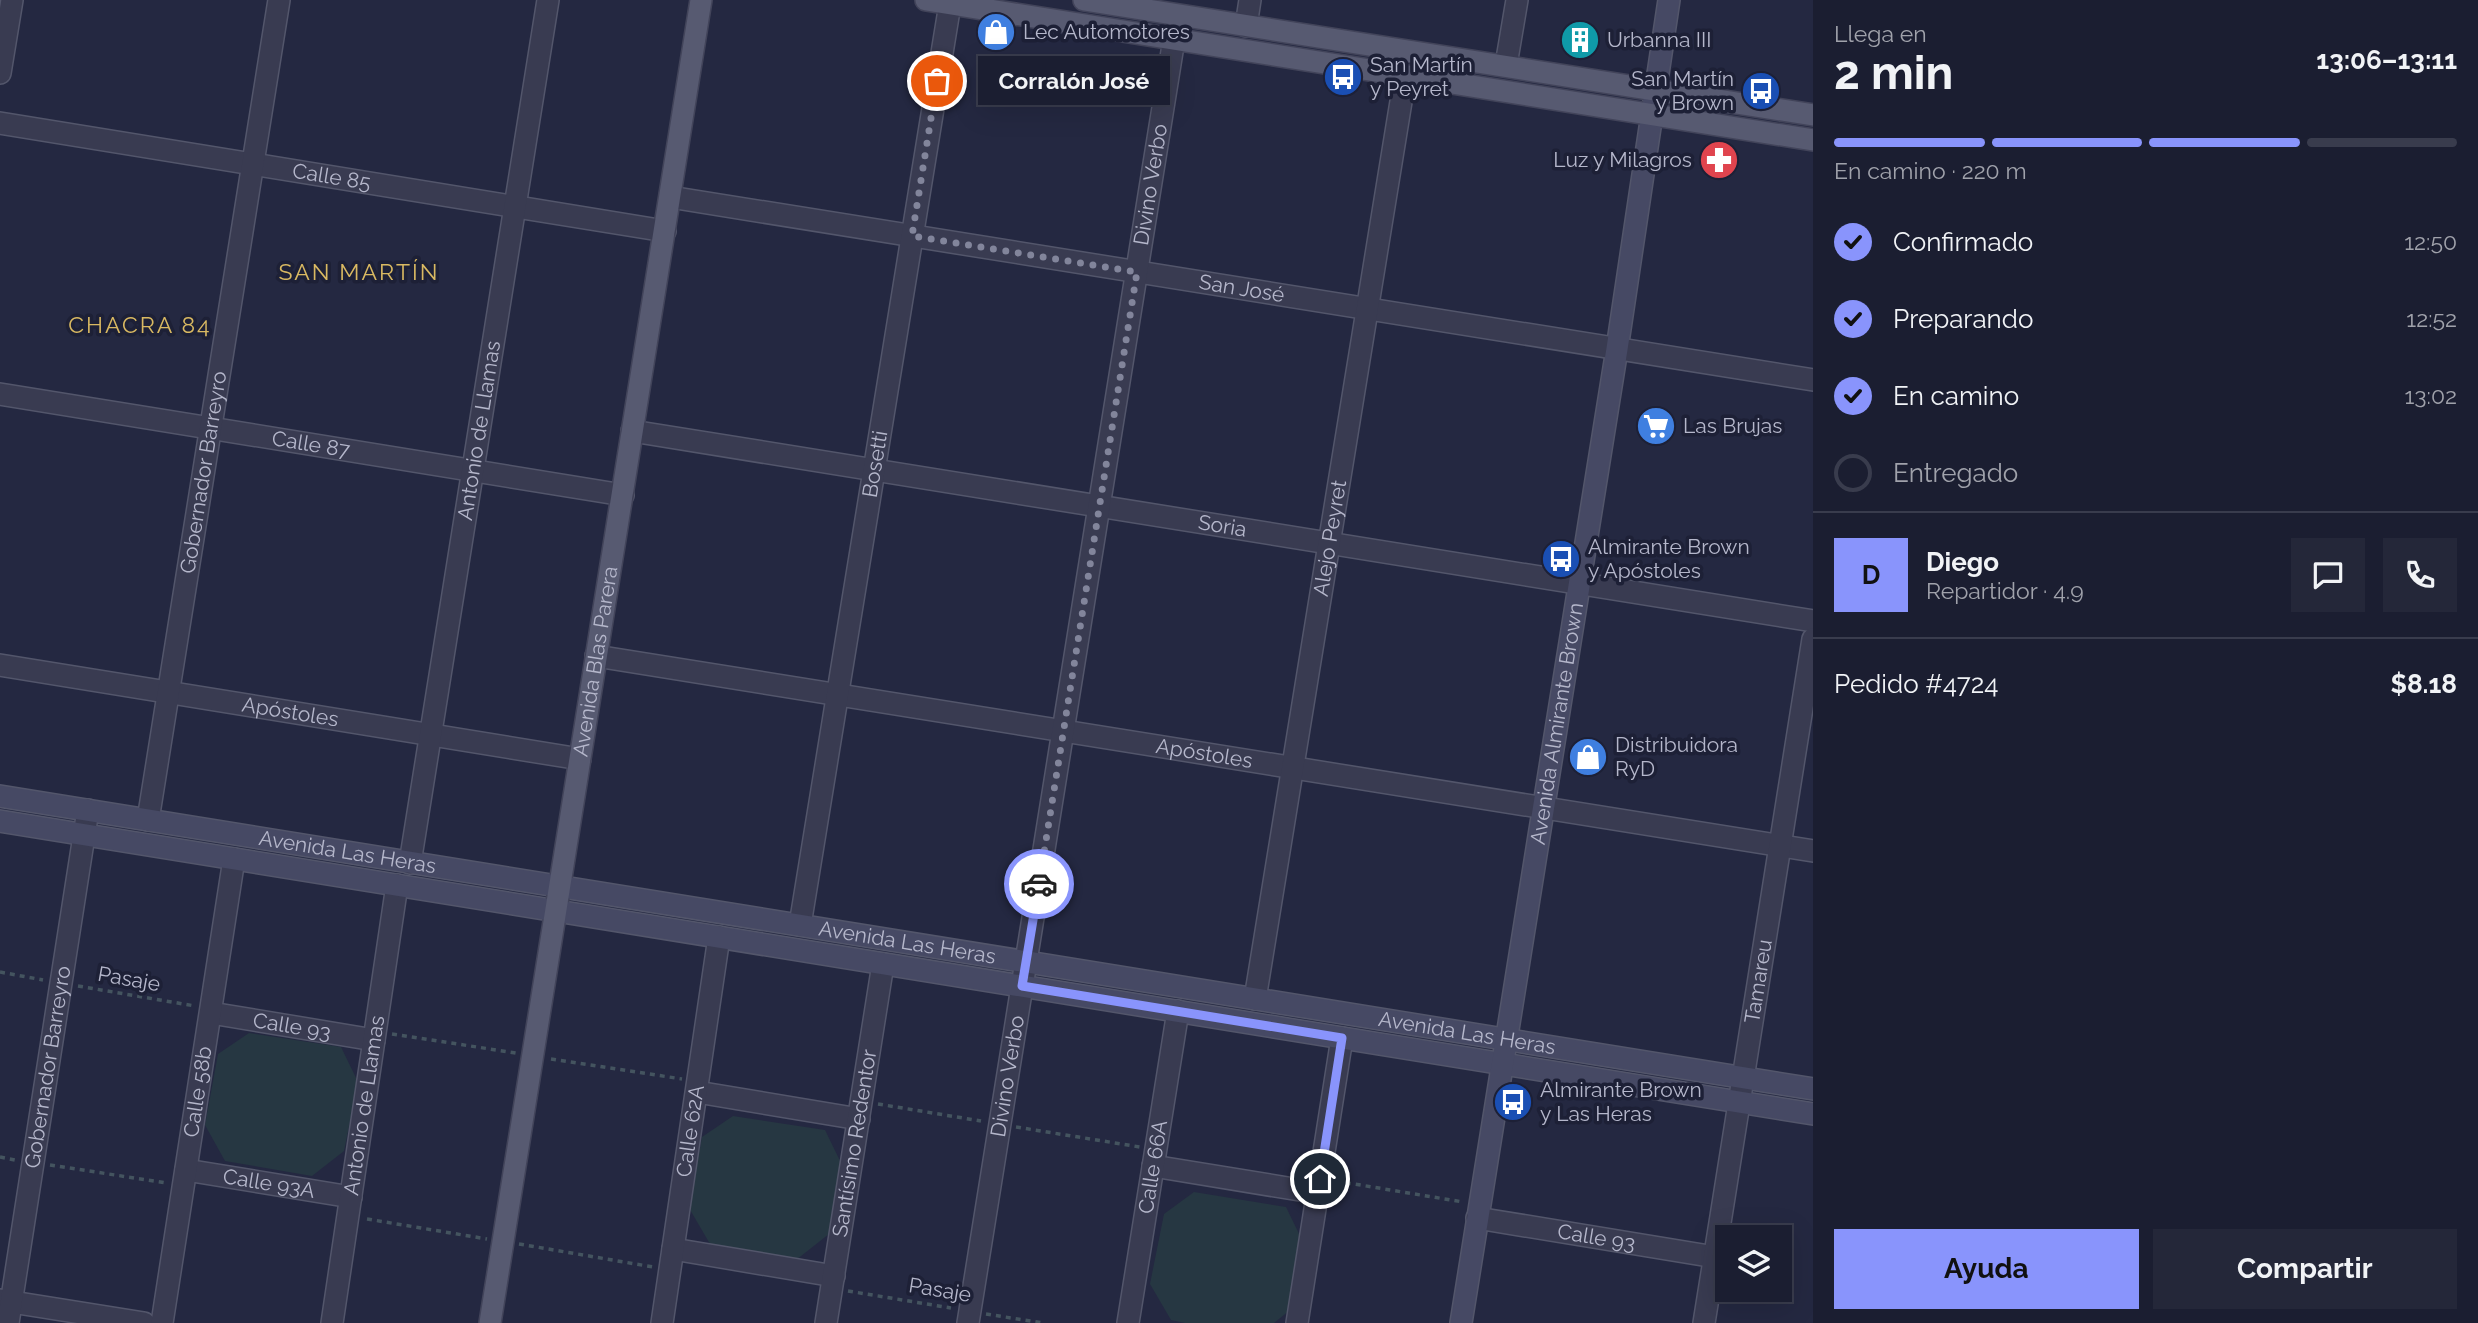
<!DOCTYPE html>
<html lang="es">
<meta charset="utf-8">
<style>
:root{--surface:#1b1e31;--page:#242739;--text:#f1f3f6;--muted:#a0a2ab;--line:#393c4d;--accent:#8994fc}
body{margin:0;font-family:Raleway,sans-serif;background:var(--page);color:var(--text);height:100vh;display:flex;flex-direction:column;font-size:26px;white-space:nowrap}
*{box-sizing:border-box;margin:0}
p{font-size:23px;color:var(--muted)}
.icon{flex:none;width:38px;height:38px;fill:none;stroke:currentColor;stroke-width:2;stroke-linecap:round;stroke-linejoin:round}
.map{position:relative;flex:1;overflow:hidden}
.side{display:flex;flex-direction:column;background:var(--surface);width:665px}
.side>*{flex:none}
.controls{position:absolute;left:1715px;top:1225px;display:grid;gap:14px}
.controls a{display:grid;place-items:center;width:77px;height:77px;border-radius:0px;background:var(--surface);box-shadow:0 7px 28px #0002,0 0 0 2px var(--line);font-size:35px}
.pin{position:absolute;display:grid;place-items:center;width:60px;height:60px;color:#fff;margin:-30px;border:4px solid #fff;border-radius:50%;box-shadow:0 2px 7px #0007}
.courier{position:absolute;display:grid;place-items:center;width:70px;height:70px;margin:-35px;border:5px solid #8994fc;border-radius:50%;background:#fff;color:#222;box-shadow:0 2px 9px #0007}
.bubble{position:absolute;height:49px;border-radius:0px;background:var(--surface);box-shadow:0 7px 28px #0002,0 0 0 2px var(--line);font-size:23px;font-weight:700;line-height:49px;text-align:center}
.head em{font-style:normal;font-weight:700}
.head div{display:flex;flex-direction:column-reverse}
.head{display:flex;align-items:center;justify-content:space-between;height:119px;padding:0 21px}
h1{font-size:46px;font-weight:700;line-height:52px}
.bar{display:grid;grid-template-columns:repeat(4,1fr);gap:10px 7px;align-content:center;height:84px;padding:0 21px}
.bar i{height:9px;border-radius:5px;background:var(--line)}
.bar .selected{background:var(--accent)}
.bar p{grid-column:span 4}
.line{display:flex;align-items:center;gap:18px;padding:0 21px;border-top:2px solid var(--line)}
.line div{flex:1}
.round{display:grid;place-items:center;flex:none;width:74px;height:74px;border-radius:0px;background:var(--page)}
ol{padding:0 21px;list-style:none}
li{display:flex;align-items:center;gap:21px;height:77px}
li p{margin-inline-start:auto}
li .icon{padding:7px;border-radius:50%;background:var(--accent);color:#111;stroke-width:4}
li:last-child{color:var(--muted)}
li i{width:38px;height:38px;border:4px solid var(--line);border-radius:50%}
.primary-button{display:flex;gap:14px;margin-top:auto;padding:14px 21px}
.primary-button a{flex:1;height:80px;border-radius:0px;background:var(--accent);color:#111;font-size:28px;font-weight:700;line-height:80px;text-align:center}
.primary-button a+a{background:var(--page);color:var(--text)}
main{display:flex;flex:1;min-height:0}
.map>svg:first-child{display:block}
.green{fill:#263742}
.lines{fill:none;stroke-linecap:round;stroke-linejoin:round}
.minor-casing{stroke:#53566b;stroke-width:24}
.secondary-casing{stroke:#53566b;stroke-width:24}
.primary-casing{stroke:#42445a;stroke-width:24}
.path{stroke:#44545f;stroke-width:3.5;stroke-dasharray:5 5;stroke-linecap:butt}
.minor{stroke:#393b51;stroke-width:21}
.secondary{stroke:#464964;stroke-width:21}
.primary{stroke:#575a71;stroke-width:21}
.done{stroke:#82859b;stroke-width:7;stroke-dasharray:0 12.6}
.route{stroke:#8994fc;stroke-width:9}
.labels{text-anchor:middle;stroke-width:7;stroke-linejoin:round;paint-order:stroke}
.poi-label{font-size:21px;fill:#b5b7cb;stroke:#1d2036;text-anchor:start}
.street-label{font-size:21px;fill:#b5b7cb;stroke:#1d2036}
.neighbourhood-label{font-size:23px;letter-spacing:2px;fill:#d9b962;stroke:#1d2036}
</style>
<main>
<div class="map">
<svg width="1813" height="1323" viewBox="0 0 1813 1323">
<rect width="100%" height="100%" fill="#242841"/>
<g class="green">
<polygon points="249,1033 341,1047 358,1082 344,1151 312,1176 225,1161 205,1125 218,1054"/>
<polygon points="733,1116 825,1130 842,1165 829,1234 796,1260 710,1244 689,1208 702,1137"/>
<polygon points="1194,1192 1286,1207 1303,1242 1290,1310 1274,1323 1185,1323 1171,1320 1150,1284 1164,1214"/>
</g>
<g class="lines">
<g class="minor-casing">
<g id="minor">
<polyline points="1246,26 1250,0"/>
<polyline points="1506,65 1517,0"/>
<polyline points="0,73 12,0"/>
<path id="s1" d="M0,123L665,231"/>
<path id="s2" d="M670,197L1813,380"/>
<path id="s3" d="M0,394L623,495"/>
<path id="s4" d="M632,431L1813,621"/>
<path id="s5" d="M596,656L1813,851"/>
<path id="s6" d="M0,665L580,759"/>
<path id="s7" d="M148,820L279,0"/>
<path id="s8" d="M410,863L548,0"/>
<path id="s9" d="M800,925L950,4"/>
<path id="s10" d="M1255,999L1405,77"/>
<path id="s11" d="M211,1013L374,1040"/>
<polyline points="697,1092 859,1119"/>
<polyline points="1153,1166 1318,1193"/>
<path id="s12" d="M186,1170L351,1197"/>
<path id="s13" d="M1477,1218L1715,1257"/>
<polyline points="673,1249 834,1276"/>
<polyline points="0,1300 144,1323"/>
<path id="s14" d="M8,1323L88,810"/>
<path id="s15" d="M162,1323L234,859"/>
<path id="s16" d="M332,1323L397,885"/>
<path id="s17" d="M662,1323L719,937"/>
<path id="s18" d="M826,1323L883,964"/>
<path id="s19" d="M968,1323L1174,39"/>
<path id="s20" d="M1128,1323L1178,1011"/>
<polyline points="1297,1323 1342,1038"/>
<path id="s21" d="M1704,1323L1813,639"/>
</g>
</g>
<g class="secondary-casing">
<g id="secondary">
<path id="s22" d="M0,796L1813,1089"/>
<polyline points="0,821 1813,1114"/>
<path id="s23" d="M1461,1323L1617,349L1669,0"/>
</g>
</g>
<g class="primary-casing">
<g id="primary">
<polyline points="926,0 1813,140"/>
<polyline points="1084,0 1813,115"/>
<path id="s24" d="M490,1323L701,0"/>
</g>
</g>
<g class="path">
<polyline points="0,972 43,980"/>
<polyline points="78,986 195,1006"/>
<polyline points="392,1034 516,1053"/>
<polyline points="551,1059 682,1079"/>
<polyline points="878,1104 981,1121"/>
<polyline points="1016,1127 1140,1147"/>
<polyline points="0,1157 15,1160"/>
<polyline points="50,1165 167,1183"/>
<polyline points="1336,1181 1463,1202"/>
<polyline points="367,1219 487,1239"/>
<polyline points="519,1244 653,1267"/>
<polyline points="848,1291 951,1308"/>
<polyline points="986,1314 1043,1323"/>
</g>
<use href="#minor" class="minor"/>
<use href="#secondary" class="secondary"/>
<use href="#primary" class="primary"/>
</g>
<g class="lines">
<polyline class="done" points="937,81 912,236 1137,272 1039,884"/>
<polyline class="route" points="1039,884 1022,986 1342,1038 1320,1179"/>
</g>
<defs>
<g id="shop-disc" transform="scale(2.0125)"><circle r="9.5" fill="#3f7fe0" stroke="#1d2036"/><path d="M-5-2.5h2.3a2.7 3.5 0 0 1 5.4 0H5L5.5 6h-11ZM-1.5-2.5h3a1.5 2.3 0 0 0-3 0Z" fill="#fff"/></g>
<g id="building-disc" transform="scale(2.0125)"><circle r="9.5" fill="#0f9aa8" stroke="#1d2036"/><path d="M-4-6H4V6H1V3H-1V6H-4ZM-2.5-4.3h1.7v1.8h-1.7ZM.8-4.3h1.7v1.8H.8ZM-2.5-1h1.7V.8h-1.7ZM.8-1h1.7V.8H.8Z" fill="#fff"/></g>
<g id="bus-disc" transform="scale(2.0125)"><circle r="9.5" fill="#1a4fb4" stroke="#1d2036"/><path d="M-5-6H5V4H4V6H2V4H-2V6H-4V4H-5ZM-3.5-4V0h7V-4ZM-3.5 1.2v1.5H-2V1.2ZM2 1.2v1.5H3.5V1.2Z" fill="#fff"/></g>
<g id="pharmacy-disc" transform="scale(2.0125)"><circle r="9.5" fill="#e0444e" stroke="#1d2036"/><path d="M-2-6h4v4h4v4h-4v4h-4v-4h-4v-4h4Z" fill="#fff"/></g>
<g id="supermarket-disc" transform="scale(2.0125)"><circle r="9.5" fill="#3f7fe0" stroke="#1d2036"/><path d="M-6-5.5h2.5l.6 2H6L4.5 2H-2.5L-4.4-4H-6ZM-1.5 3.2a1.3 1.3 0 1 0 .1 0ZM3 3.2a1.3 1.3 0 1 0 .1 0Z" fill="#fff"/></g>
</defs>
<g fill-rule="evenodd">
<use href="#shop-disc" x="996" y="32"/>
<use href="#building-disc" x="1580" y="40"/>
<use href="#bus-disc" x="1343" y="77"/>
<use href="#bus-disc" x="1761" y="91"/>
<use href="#pharmacy-disc" x="1719" y="160"/>
<use href="#supermarket-disc" x="1656" y="426"/>
<use href="#bus-disc" x="1561" y="559"/>
<use href="#shop-disc" x="1588" y="757"/>
<use href="#bus-disc" x="1513" y="1102"/>
</g>
<g class="labels">
<g class="poi-label">
<text x="1023" y="39">Lec Automotores</text>
<text x="1607" y="47">Urbanna III</text>
<text x="1370" y="72">San Martín<tspan x="1370" dy="24">y Peyret</tspan></text>
<text x="1734" y="86" text-anchor="end">San Martín<tspan x="1734" dy="24">y Brown</tspan></text>
<text x="1692" y="167" text-anchor="end">Luz y Milagros</text>
<text x="1683" y="433">Las Brujas</text>
<text x="1588" y="554">Almirante Brown<tspan x="1588" dy="24">y Apóstoles</tspan></text>
<text x="1615" y="752">Distribuidora<tspan x="1615" dy="24">RyD</tspan></text>
<text x="1540" y="1097">Almirante Brown<tspan x="1540" dy="24">y Las Heras</tspan></text>
</g>
<g class="street-label">
<text dy="7" stroke="none"><textPath href="#s1" startOffset="336">Calle 85</textPath></text>
<text dy="7" stroke="none"><textPath href="#s19" startOffset="1153">Divino Verbo</textPath></text>
<text dy="7" stroke="none"><textPath href="#s2" startOffset="579">San José</textPath></text>
<text dy="7" stroke="none"><textPath href="#s8" startOffset="438">Antonio de Llamas</textPath></text>
<text dy="7" stroke="none"><textPath href="#s3" startOffset="315">Calle 87</textPath></text>
<text dy="7" stroke="none"><textPath href="#s9" startOffset="467">Bosetti</textPath></text>
<text dy="7" stroke="none"><textPath href="#s7" startOffset="352">Gobernador Barreyro</textPath></text>
<text dy="7" stroke="none"><textPath href="#s4" startOffset="598">Soria</textPath></text>
<text dy="7" stroke="none"><textPath href="#s10" startOffset="467">Alejo Peyret</textPath></text>
<text dy="7" stroke="none"><textPath href="#s24" startOffset="670">Avenida Blas Parera</textPath></text>
<text dy="7" stroke="none"><textPath href="#s6" startOffset="294">Apóstoles</textPath></text>
<text dy="7" stroke="none"><textPath href="#s23" startOffset="607">Avenida Almirante Brown</textPath></text>
<text dy="7" stroke="none"><textPath href="#s5" startOffset="616">Apóstoles</textPath></text>
<text dy="7" stroke="none"><textPath href="#s22" startOffset="352">Avenida Las Heras</textPath></text>
<text dy="7" stroke="none"><textPath href="#s22" startOffset="919">Avenida Las Heras</textPath></text>
<text transform="translate(129 979) rotate(10)" y="7">Pasaje</text>
<text dy="7" stroke="none"><textPath href="#s21" startOffset="346">Tamareu</textPath></text>
<text dy="7" stroke="none"><textPath href="#s11" startOffset="82">Calle 93</textPath></text>
<text dy="7" stroke="none"><textPath href="#s22" startOffset="1486">Avenida Las Heras</textPath></text>
<text dy="7" stroke="none"><textPath href="#s14" startOffset="259">Gobernador Barreyro</textPath></text>
<text dy="7" stroke="none"><textPath href="#s19" startOffset="250">Divino Verbo</textPath></text>
<text dy="7" stroke="none"><textPath href="#s15" startOffset="234">Calle 58b</textPath></text>
<text dy="7" stroke="none"><textPath href="#s16" startOffset="220">Antonio de Llamas</textPath></text>
<text dy="7" stroke="none"><textPath href="#s17" startOffset="194">Calle 62A</textPath></text>
<text dy="7" stroke="none"><textPath href="#s18" startOffset="182">Santísimo Redentor</textPath></text>
<text dy="7" stroke="none"><textPath href="#s20" startOffset="158">Calle 66A</textPath></text>
<text dy="7" stroke="none"><textPath href="#s12" startOffset="84">Calle 93A</textPath></text>
<text dy="7" stroke="none"><textPath href="#s13" startOffset="121">Calle 93</textPath></text>
<text transform="translate(940 1290) rotate(9)" y="7">Pasaje</text>
</g>
<g class="neighbourhood-label">
<text x="359" y="280">SAN MARTÍN</text>
<text x="140" y="333">CHACRA 84</text>
</g>
</g>
</svg>
<div class="controls">
<a><svg class="icon" aria-label="layers" viewBox="0 0 24 24"><path d="M12 4l9 5-9 5-9-5zM3 14l9 5 9-5"/></svg></a>
</div>
<div class="pin" style="left:937px;top:81px;background:#ea580c"><svg class="icon" aria-label="bag" viewBox="0 0 24 24"><path d="M5 8h14l-1 12H6zM9 8a3 3 0 0 1 6 0"/></svg></div>
<div class="pin" style="left:1320px;top:1179px;background:#1f2937"><svg class="icon" aria-label="home" viewBox="0 0 24 24"><path d="M3 11l9-7 9 7M6 9v11h12V9"/></svg></div>
<div class="courier" style="left:1039px;top:884px"><svg class="icon" aria-label="car" viewBox="0 0 24 24"><path d="M5 17H2v-5l4-1 3-4h7l3 4 3 1v5h-3M9 17h6M6 11h13"/><circle cx="7" cy="17" r="2"/><circle cx="17" cy="17" r="2"/></svg></div>
<div class="bubble" style="left:978px;top:56px;width:192px">Corralón José</div>
</div>
<section class="side">
<div class="head"><div><h1>2 min</h1><p>Llega en</p></div><em>13:06–13:11</em></div>
<div class="bar"><i class="selected"></i><i class="selected"></i><i class="selected"></i><i></i><p>En camino · 220 m</p></div>
<ol>
<li><svg class="icon" aria-label="check" viewBox="0 0 24 24"><path d="M5 12l5 5 9-10"/></svg>Confirmado<p>12:50</p></li>
<li><svg class="icon" aria-label="check" viewBox="0 0 24 24"><path d="M5 12l5 5 9-10"/></svg>Preparando<p>12:52</p></li>
<li><svg class="icon" aria-label="check" viewBox="0 0 24 24"><path d="M5 12l5 5 9-10"/></svg>En camino<p>13:02</p></li>
<li><i></i>Entregado</li>
</ol>
<div class="line" style="height:126px"><b class="round" style="background:var(--accent);color:#111">D</b><div><b>Diego</b><p>Repartidor · 4.9</p></div><a class="round"><svg class="icon" aria-label="chat" viewBox="0 0 24 24"><path d="M4 5h16v11H9l-5 4z"/></svg></a><a class="round"><svg class="icon" aria-label="phone" viewBox="0 0 24 24"><path d="M5 4h4l2 5-3 2q2 4 5 5l2-3 5 2v4C11 20 4 13 5 4z"/></svg></a></div>
<div class="line" style="height:91px"><div>Pedido #4724</div><b>$8.18</b></div>
<div class="primary-button"><a>Ayuda</a><a>Compartir</a></div>
</section>
</main>
